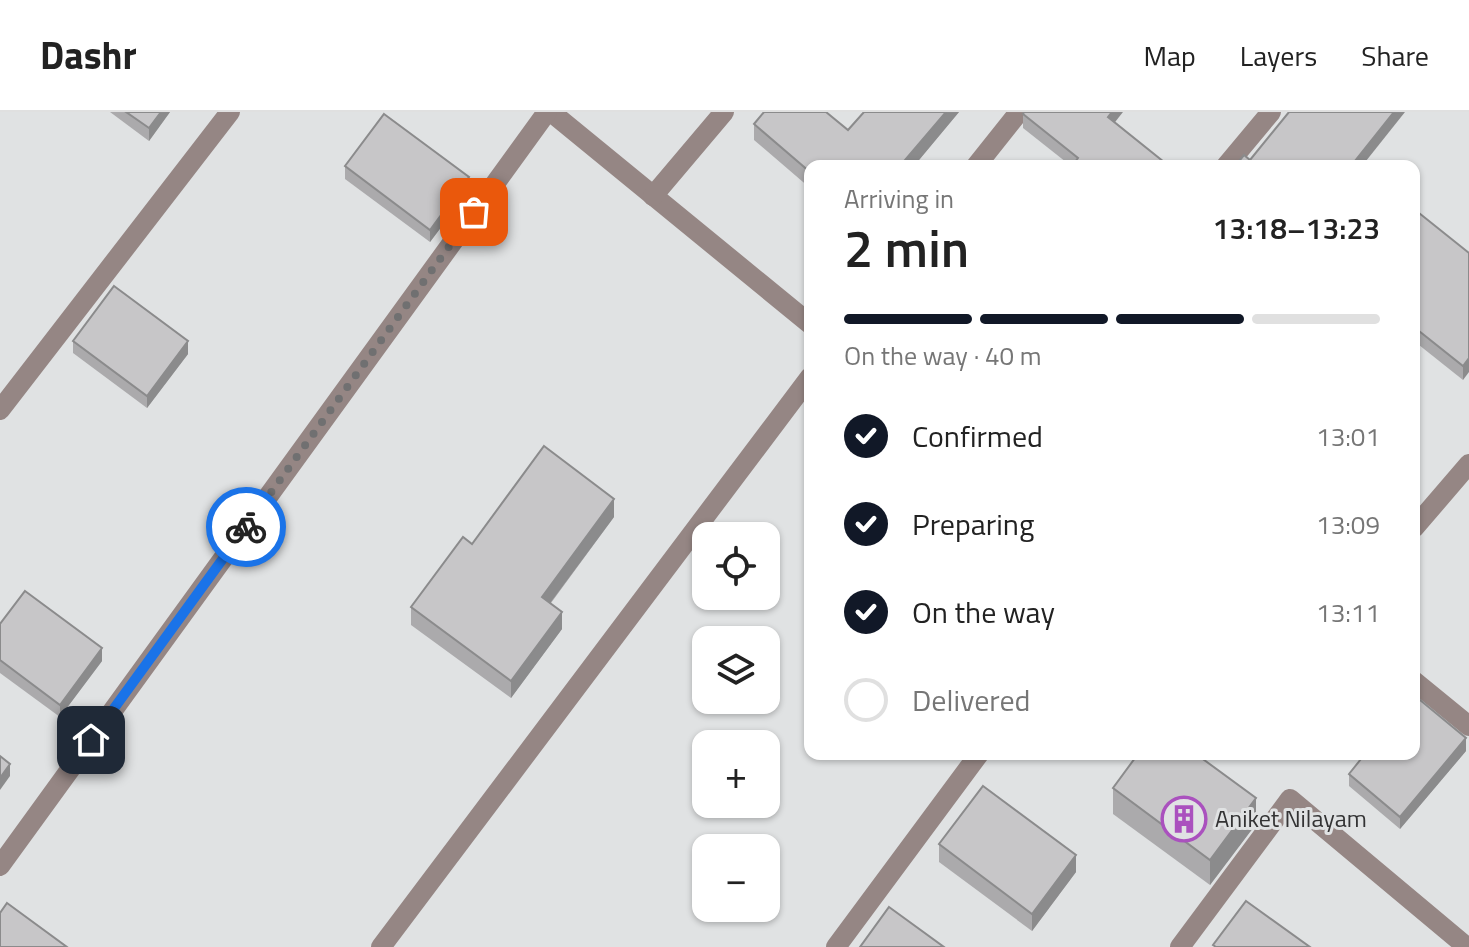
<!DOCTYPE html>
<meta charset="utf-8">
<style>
:root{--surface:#fff;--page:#f2f2f2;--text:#222;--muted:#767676;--line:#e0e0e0;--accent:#111827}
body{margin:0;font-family:"Titillium Web",sans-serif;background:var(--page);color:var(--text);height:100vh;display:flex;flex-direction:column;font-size:30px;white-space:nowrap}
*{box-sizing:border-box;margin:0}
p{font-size:26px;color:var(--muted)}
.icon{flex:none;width:44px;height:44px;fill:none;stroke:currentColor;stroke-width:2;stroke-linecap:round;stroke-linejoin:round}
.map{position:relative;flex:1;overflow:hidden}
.drawer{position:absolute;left:804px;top:48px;width:616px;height:600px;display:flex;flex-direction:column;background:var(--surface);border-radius:16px;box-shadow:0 2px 6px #0004}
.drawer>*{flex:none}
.fabs{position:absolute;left:692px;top:410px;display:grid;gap:16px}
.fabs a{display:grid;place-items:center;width:88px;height:88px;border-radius:16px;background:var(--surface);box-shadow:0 2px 6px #0004;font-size:40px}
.pin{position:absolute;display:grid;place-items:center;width:68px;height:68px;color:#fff;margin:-34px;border-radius:16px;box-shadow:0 4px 12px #0006}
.courier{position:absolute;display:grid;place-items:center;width:80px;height:80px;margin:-40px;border:6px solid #1a73e8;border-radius:50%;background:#fff;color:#222;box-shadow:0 2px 10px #0007}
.summary em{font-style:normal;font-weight:600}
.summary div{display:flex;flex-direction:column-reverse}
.summary{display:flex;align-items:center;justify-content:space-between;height:136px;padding:0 40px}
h1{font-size:52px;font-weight:600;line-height:60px}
.bar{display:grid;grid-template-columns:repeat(4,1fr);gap:12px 8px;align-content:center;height:96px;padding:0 40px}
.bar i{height:10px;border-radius:6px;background:var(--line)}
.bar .selected{background:var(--accent)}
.bar p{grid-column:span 4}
ol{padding:0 40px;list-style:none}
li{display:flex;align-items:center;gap:24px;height:88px}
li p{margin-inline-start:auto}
li .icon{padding:8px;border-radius:50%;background:var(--accent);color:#fff;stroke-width:4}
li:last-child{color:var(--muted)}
li i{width:44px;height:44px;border:4px solid var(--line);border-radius:50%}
header{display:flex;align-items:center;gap:48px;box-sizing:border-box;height:112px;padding:0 40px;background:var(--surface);border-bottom:2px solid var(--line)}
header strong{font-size:38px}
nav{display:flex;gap:44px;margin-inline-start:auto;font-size:28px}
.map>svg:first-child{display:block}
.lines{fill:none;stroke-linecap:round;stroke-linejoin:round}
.minor{stroke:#958684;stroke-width:20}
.wall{fill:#abaaac}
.shaded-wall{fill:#8b8b8c}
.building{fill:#c7c6c8;stroke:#8b8b8c;stroke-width:2}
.done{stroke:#707071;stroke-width:8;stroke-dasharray:0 14.4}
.route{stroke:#1a73e8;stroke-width:10}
.labels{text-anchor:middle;stroke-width:6;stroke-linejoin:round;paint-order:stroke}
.poi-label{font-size:24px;fill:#333334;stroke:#e0e2e3;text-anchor:start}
</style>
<header>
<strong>Dashr</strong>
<nav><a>Map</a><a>Layers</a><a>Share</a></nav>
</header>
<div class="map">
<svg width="1469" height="835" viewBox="0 0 1469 835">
<rect width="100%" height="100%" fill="#e0e2e3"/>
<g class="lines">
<g class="minor">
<polyline points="551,0 810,212"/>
<polyline points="976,54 1019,0"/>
<polyline points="1226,54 1271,0"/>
<polyline points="653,84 724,0"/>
<polyline points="0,298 230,0"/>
<polyline points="1414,416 1469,352"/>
<polyline points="1414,569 1469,614"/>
<polyline points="0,754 547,0"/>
<polyline points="381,835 810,265"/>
<polyline points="836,835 979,642"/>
<polyline points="1180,835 1290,687 1467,835"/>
</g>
</g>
<g class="wall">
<polygon points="110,0 170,0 149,29"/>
<polygon points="959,0 914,54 810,54 810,76 754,28 754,12 848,18"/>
<polygon points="1023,2 1114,10 1169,54 1071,54 1023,16"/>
<polygon points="345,54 469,78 430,130 345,67"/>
<polygon points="1414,97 1469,141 1463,268 1414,229"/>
<polygon points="73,229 188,242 147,296 73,241"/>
<polygon points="614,405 551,491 562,517 511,586 411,513 411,495 472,432"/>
<polygon points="0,512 102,549 60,605 0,561"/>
<polygon points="1466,639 1400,717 1349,674 1349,662"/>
<polygon points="1113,676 1256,712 1210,773 1113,702"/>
<polygon points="939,732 1076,760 1032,819 939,750"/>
</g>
<g class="shaded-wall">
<polygon points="161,0 170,0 149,29 149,16"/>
<polygon points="946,0 959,0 914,54 900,54"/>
<polygon points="1112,0 1123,0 1108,19 1108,5"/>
<polygon points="1394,0 1405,0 1362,54 1355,54 1355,49"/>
<polygon points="469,65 469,78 430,130 430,118"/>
<polygon points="188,229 188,242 147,296 147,284"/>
<polygon points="1469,246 1469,260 1463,268 1463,254"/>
<polygon points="614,387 614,405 542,502 542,485"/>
<polygon points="562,500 562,517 511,586 511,569"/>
<polygon points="102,536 102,549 60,605 60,593"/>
<polygon points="1466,626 1466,639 1400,717 1400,705"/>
<polygon points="10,652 10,664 0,678 0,666"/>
<polygon points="1256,686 1256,712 1210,773 1210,748"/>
<polygon points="1076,743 1076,760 1032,819 1032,802"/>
</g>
<g class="building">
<polygon points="126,0 161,0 149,16"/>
<polygon points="764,0 826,0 848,18 864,0 946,0 900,54 810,54 810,60 754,12"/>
<polygon points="1024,0 1112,0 1108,5 1169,54 1072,54 1078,46 1023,2"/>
<polygon points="1289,0 1394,0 1355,49 1360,54 1235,54 1244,43 1250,48"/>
<polygon points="384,2 469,65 430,118 345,54"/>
<polygon points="1414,97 1469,141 1469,246 1463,254 1414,215"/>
<polygon points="114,174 188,229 147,284 73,229"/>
<polygon points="544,334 614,387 542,485 562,500 511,569 411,495 463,425 472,432"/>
<polygon points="25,479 102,536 60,593 0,548 0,512"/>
<polygon points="1414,583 1466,626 1400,705 1349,662 1365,642 1414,642"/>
<polygon points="1138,642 1196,642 1256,686 1210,748 1113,676"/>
<polygon points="0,644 10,652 0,666"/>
<polygon points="983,674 1076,743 1032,802 939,732"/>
<polygon points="1246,789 1310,835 1216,835 1213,833"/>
<polygon points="7,791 67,835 0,835 0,801"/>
<polygon points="889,795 944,835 860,835"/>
</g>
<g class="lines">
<polyline class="done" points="246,415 474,100"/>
<polyline class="route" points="91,628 246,415"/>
</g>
<defs>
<g id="building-ring" transform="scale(2.3)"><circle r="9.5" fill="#e0e2e3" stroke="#aa51be" stroke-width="1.5"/><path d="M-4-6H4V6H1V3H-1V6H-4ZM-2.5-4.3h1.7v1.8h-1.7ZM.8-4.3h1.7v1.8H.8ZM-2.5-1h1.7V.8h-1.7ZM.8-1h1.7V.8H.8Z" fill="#aa51be"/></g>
</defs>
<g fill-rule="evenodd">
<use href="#building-ring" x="1184" y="707"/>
</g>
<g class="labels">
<g class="poi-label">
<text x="1215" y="715">Aniket Nilayam</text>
</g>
</g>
</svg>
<div class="fabs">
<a><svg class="icon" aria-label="locate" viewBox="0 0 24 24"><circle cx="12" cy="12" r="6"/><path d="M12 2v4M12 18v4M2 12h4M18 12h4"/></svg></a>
<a><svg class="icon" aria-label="layers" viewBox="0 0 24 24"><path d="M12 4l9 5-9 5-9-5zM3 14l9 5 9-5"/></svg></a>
<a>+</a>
<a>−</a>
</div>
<div class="pin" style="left:474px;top:100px;background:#ea580c"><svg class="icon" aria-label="bag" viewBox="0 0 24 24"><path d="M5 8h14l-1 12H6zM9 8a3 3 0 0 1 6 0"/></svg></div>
<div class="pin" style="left:91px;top:628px;background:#1f2937"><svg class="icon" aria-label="home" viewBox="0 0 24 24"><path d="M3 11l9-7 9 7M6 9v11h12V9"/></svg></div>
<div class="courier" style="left:246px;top:415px"><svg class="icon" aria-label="bike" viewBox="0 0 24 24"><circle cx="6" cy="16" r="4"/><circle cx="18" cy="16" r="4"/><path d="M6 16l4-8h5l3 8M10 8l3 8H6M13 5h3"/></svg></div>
<section class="drawer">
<div class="summary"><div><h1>2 min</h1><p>Arriving in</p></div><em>13:18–13:23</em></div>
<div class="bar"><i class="selected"></i><i class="selected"></i><i class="selected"></i><i></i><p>On the way · 40 m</p></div>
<ol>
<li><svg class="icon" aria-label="check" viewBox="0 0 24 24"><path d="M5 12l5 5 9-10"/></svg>Confirmed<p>13:01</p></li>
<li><svg class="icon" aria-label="check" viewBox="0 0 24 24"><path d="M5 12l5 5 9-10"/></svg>Preparing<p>13:09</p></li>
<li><svg class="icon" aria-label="check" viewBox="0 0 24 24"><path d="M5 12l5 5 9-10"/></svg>On the way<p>13:11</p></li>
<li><i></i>Delivered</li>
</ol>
</section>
</div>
